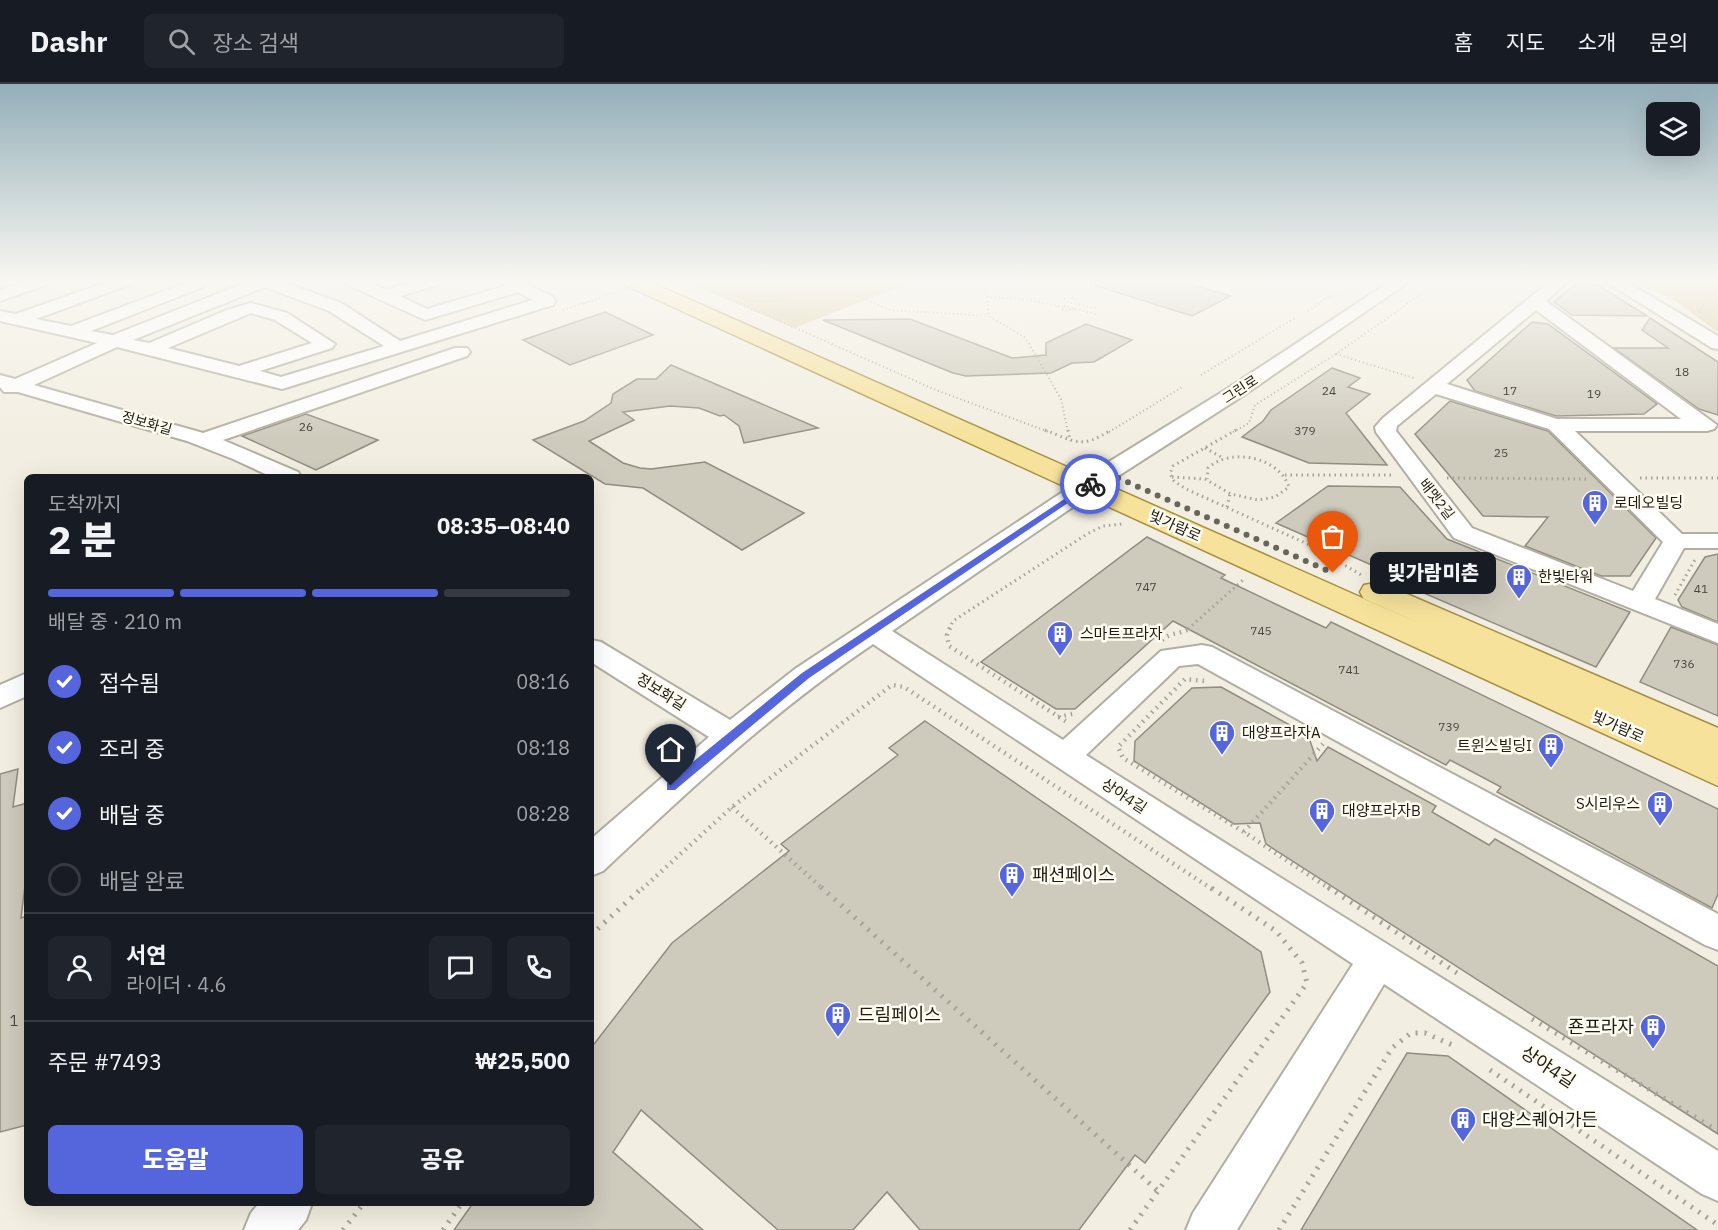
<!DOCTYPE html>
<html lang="ko">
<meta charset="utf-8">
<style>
:root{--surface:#171b24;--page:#20242c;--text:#f1f3f6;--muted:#9ea1a6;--line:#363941;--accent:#5565db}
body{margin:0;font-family:"IBM Plex Sans","Noto Sans KR",sans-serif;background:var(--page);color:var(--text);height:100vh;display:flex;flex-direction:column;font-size:22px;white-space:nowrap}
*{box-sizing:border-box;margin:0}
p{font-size:20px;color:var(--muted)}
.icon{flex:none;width:33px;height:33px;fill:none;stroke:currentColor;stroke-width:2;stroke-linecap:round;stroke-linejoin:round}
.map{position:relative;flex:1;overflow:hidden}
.drawer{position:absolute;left:24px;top:390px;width:570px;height:732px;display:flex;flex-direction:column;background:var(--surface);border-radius:9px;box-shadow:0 6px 24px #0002}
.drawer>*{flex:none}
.controls{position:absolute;left:1646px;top:18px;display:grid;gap:12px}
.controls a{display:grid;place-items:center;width:54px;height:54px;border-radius:9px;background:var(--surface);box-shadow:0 6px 24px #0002;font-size:30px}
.pin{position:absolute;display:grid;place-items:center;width:51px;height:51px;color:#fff;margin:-62px -26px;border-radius:50% 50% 50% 0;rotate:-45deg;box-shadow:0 0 6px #0007}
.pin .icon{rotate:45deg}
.courier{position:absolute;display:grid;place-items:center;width:60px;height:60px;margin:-30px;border:4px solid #5565db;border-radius:50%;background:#fff;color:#222;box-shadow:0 2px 8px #0007}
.bubble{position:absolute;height:42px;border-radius:9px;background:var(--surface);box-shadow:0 6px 24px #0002;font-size:20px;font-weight:800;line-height:42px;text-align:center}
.summary em{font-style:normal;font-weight:800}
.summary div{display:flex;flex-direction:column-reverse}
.summary{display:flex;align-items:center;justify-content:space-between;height:102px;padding:0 24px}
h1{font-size:39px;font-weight:800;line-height:45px}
.bar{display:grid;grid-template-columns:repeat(4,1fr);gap:9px 6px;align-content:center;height:72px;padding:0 24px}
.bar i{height:8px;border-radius:4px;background:var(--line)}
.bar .active{background:var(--accent)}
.bar p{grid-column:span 4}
.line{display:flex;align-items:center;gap:15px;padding:0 24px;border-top:2px solid var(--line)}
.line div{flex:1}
.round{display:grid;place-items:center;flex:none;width:63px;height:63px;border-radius:9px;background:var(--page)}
ol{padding:0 24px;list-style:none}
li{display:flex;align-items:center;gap:18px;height:66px}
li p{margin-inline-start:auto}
li .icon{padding:6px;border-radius:50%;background:var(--accent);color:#fff;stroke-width:4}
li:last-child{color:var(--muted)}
li i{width:33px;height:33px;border:3px solid var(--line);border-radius:50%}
.action{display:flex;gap:12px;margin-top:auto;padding:12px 24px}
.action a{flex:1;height:69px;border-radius:9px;background:var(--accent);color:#fff;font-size:24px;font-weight:800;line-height:69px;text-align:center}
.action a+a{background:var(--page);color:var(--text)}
header{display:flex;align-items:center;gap:36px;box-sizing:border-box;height:84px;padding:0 30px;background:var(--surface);border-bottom:2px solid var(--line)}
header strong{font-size:28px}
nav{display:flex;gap:33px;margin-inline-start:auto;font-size:21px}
.search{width:420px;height:54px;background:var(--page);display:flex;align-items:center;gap:15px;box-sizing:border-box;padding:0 21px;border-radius:9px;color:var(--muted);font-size:22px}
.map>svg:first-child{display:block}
.green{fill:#d8ca9a}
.building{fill:#cecabc;stroke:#918d81;stroke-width:1.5}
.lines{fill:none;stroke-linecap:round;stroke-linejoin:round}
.minor-casing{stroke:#b2aea1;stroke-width:4}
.major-casing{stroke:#a68f41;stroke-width:3}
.path-far3{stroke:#a6a398;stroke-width:2;stroke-dasharray:1 3;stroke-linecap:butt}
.path-far2{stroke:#a6a398;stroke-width:3;stroke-dasharray:1.5 4;stroke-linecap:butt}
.path-far1{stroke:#a6a398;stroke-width:4.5;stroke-dasharray:1.5 5;stroke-linecap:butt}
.path{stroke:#a6a398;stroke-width:5;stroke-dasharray:2 7;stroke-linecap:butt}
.minor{fill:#fff;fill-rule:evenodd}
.major{fill:#f6e29b;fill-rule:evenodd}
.path-bridge{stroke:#a6a398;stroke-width:2;stroke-dasharray:1 3;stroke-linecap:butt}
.route{fill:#5565db}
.done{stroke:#68655d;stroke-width:6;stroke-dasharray:0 10.8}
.labels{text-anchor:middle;stroke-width:5;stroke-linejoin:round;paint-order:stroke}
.number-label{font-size:12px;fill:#494740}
.far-street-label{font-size:14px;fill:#1d1b16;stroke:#fffcf1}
.poi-label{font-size:15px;fill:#1d1b16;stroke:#fffcf1;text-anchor:start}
.street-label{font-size:15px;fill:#1d1b16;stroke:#fffcf1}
.near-number-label{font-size:15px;fill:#494740}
.near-poi-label{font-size:18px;fill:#1d1b16;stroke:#fffcf1;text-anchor:start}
.near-street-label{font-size:18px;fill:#1d1b16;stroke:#fffcf1}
</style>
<header>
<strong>Dashr</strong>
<div class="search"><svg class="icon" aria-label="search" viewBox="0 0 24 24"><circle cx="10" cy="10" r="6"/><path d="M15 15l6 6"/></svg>장소 검색</div>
<nav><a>홈</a><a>지도</a><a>소개</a><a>문의</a></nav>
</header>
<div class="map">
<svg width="1718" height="1146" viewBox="0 0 1718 1146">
<rect width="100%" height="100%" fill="#f2eee1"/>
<g class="green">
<polygon points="683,197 915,197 794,244"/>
<polygon points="1635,197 1718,197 1718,248 1675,217"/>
</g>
<g class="building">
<polygon points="1095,197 1179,197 1231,212 1192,232 1094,201"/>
<polygon points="1578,198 1598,201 1647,232 1572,231 1554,218"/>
<polygon points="605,228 653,251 570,281 523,256"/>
<polygon points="1650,234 1718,278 1718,331 1699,325 1614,264 1668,264 1642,246"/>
<polygon points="910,235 1012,274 1046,271 1046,259 1086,240 1132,256 1094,278 1072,279 1051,289 966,292 953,289 823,236"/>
<polygon points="1532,238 1548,240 1657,320 1644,330 1556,332 1475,307 1467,296"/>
<polygon points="671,281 818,344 744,359 739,342 724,331 720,332 699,324 670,322 623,328 634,336 589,357 623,379 640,384 651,385 705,378 804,429 742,466 643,404 605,400 533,356 584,337 611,319 613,310 637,295 656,295"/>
<polygon points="1332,284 1360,294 1348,303 1370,310 1346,329 1387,381 1309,379 1242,353 1263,337 1271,326"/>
<polygon points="1450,317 1548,347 1656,454 1630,492 1601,492 1525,462 1548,433 1483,432 1415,350"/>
<polygon points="306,330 378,356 316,386 242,352"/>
<polygon points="1328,402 1400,403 1447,455 1630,528 1596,583 1412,504 1415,500 1276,439"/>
<polygon points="1147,453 1225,491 1221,494 1326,544 1331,538 1718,725 1718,810 1712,824 1497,708 1501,703 1450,676 1446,681 1173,537 1075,625 1056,625 981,578"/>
<polygon points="1718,470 1718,538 1682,523 1678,516 1705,473"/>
<polygon points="1671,543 1718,561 1718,632 1640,598"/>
<polygon points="1221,603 1308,651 1317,677 1328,663 1436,722 1432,728 1489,761 1495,755 1718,882 1718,1050 1266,760 1260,739 1234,740 1134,677 1135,657 1192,604"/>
<polygon points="925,637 1261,868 1270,908 1145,1079 1135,1071 1079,1146 920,1146 887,1108 853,1146 778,1146 641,1026 613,1068 703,1146 454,1146 473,1119 591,1119 591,964 672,859 789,767 781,760 898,671 889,664"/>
<polygon points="18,685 13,723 27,719 27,786 21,834 27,832 27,1041 0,1048 0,690"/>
<polygon points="1407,969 1448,972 1697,1146 1301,1146"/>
</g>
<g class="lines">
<g class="minor-casing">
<g id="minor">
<polygon points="27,197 50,197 48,200 0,217 0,206"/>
<path d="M110,197H133L131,200L36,235L71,242L183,200L181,197H203L205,200L203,203L91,247L113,251L250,197H280L341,219L400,257L533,216L518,208L425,236L346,200L344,197H366L387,206L416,197H442L440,200L400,212L427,225L505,202L500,197H521L553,213L555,217L553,221L282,305L117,263L34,301L203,349L455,264H467L470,268L467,272L223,356L298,388L301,393H272L233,375L187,357L18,308H4L0,303V291L15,295L97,259L0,237V227L16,230ZM265,203L329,227L384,262L281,293L260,287L332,264L335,260L287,229L251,219L227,226L149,259L133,256ZM251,229L275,236L312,259L239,282L168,264Z"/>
<path d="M1391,197H1410L1241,313L1115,394L892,547L1063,656L1161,567L1202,561L1212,563L1718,830V866L1705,861L1198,580L1179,582L1086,671C1296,805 1508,934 1718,1067V1117L1702,1110L1384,900L1237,1146H1186L1193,1129L1353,880L873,560C774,627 690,705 603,787L591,792V755L709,653L591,578V556L601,558L730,636L795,585L1099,384L1227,305Z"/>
<path d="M1550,197H1568L1546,217L1717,341L1714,345L1707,347H1575L1682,450H1718V464H1684L1655,515L1718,540V559L1454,454L1376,348L1375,343L1383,334ZM1536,226L1681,335H1557L1447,300ZM1436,310L1549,345L1663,458L1633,507L1472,444L1396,347L1397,342Z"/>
<polygon points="1605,197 1625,197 1718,252 1718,265 1712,264"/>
<polygon points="27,589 27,612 0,624 0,601"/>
<polygon points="259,1119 312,1119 306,1136 298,1146 244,1146 251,1129"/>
</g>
</g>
<g class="major-casing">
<polygon id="major" points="623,197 648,197 1423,541 1364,515 1360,508 1364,501 1375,499 1386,501 1718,644 1718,702 625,201"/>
</g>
<g class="path-far3">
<polyline points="689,197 936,306 1049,348"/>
<path d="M721,197C742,231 804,216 831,197"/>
<polyline points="817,197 859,213"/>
<polyline points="882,197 892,200 900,197"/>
<polyline points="985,197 989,232 1024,253 1028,258 1061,315 1068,348"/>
<polyline points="892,200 859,213 890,226 989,232"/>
<polyline points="712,209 722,201 734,197"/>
<polyline points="987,213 1026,215 1062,223"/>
<polyline points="1075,216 1074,213 1063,214 1067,218 1096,224"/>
<polygon points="1064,222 1075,225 1064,227 1061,224"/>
<polyline points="1075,225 1096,230"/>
<polyline points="563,226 591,217"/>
<polyline points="1308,227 1328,213 1346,209 1363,197"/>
<polyline points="1698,228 1718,207"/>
<polyline points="1336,270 1414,294"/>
<polyline points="1201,291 1295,234"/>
<polyline points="1109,348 1184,302"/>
<polyline points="1233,348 1249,339 1255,321 1336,270 1440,197"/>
</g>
<g class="path-far2">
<path d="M1045,346C1076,358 1081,365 1111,346"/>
<polyline points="1068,346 1070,357"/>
<polyline points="1236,346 1173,382 1170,390 1174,397 1186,405 1312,462 1363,492"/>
<polyline points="1205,364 1223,374"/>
<polyline points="1285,391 1395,391"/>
<path d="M1172,393L1205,395L1231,410L1258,416L1275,413L1289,403C1279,373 1231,363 1208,384L1207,395"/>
<polyline points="1447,394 1586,395"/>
<polyline points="1640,394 1718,394"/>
<polyline points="1227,423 1230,410"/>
<polyline points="1675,511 1696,474"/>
<polyline points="949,545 953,537 1087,450 1103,442 1122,440"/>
<polyline points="1188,545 1243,496"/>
</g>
<g class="path-far1">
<polyline points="950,544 947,551 949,562 1067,638"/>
<path d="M1162,556C1172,547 1181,551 1190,544"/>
<polyline points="1204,597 1185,595 1118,663 1123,674 1244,748 1330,805"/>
<polyline points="1058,633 1077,629"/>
<polyline points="732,723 823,805"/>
<polyline points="1244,748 1323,660"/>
<polyline points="642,805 732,723 892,601 904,603 1212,805"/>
</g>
<g class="path">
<polyline points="821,803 1159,1108"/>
<polyline points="1328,803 1457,889"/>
<polyline points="591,851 643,803"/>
<polyline points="1532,935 1718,1047"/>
<polyline points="1490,986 1718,1141"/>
<polyline points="343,1146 364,1119"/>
<polyline points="443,1146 462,1119"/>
<polyline points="1130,1146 1307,899 1302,879 1276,847 1210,803"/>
<polyline points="1279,1146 1392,964 1411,949 1425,949 1457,963"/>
</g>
<use href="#minor" class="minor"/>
<use href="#major" class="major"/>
<polyline class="path-bridge" points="584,219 651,197"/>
</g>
<linearGradient id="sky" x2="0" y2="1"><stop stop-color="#94afb9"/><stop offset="0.55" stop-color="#f9f7f2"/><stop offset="1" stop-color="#f9f7f2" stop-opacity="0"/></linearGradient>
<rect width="1718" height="358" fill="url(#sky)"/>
<polygon class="route" points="1090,398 1094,400 1093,402 809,594 675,706 667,706 667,699 802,589"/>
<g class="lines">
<polyline class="done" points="1090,400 1107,389 1333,489"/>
</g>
<defs>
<g id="building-pin" transform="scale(1.35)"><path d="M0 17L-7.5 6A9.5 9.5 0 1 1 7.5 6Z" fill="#5565db" stroke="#fffcf1"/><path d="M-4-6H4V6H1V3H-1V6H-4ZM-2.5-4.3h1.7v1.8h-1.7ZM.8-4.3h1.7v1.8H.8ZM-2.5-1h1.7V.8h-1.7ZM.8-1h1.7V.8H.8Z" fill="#fff"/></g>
</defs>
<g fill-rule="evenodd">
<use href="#building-pin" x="1595" y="419"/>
<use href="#building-pin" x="1519" y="493"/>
<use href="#building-pin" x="1060" y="550"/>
<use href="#building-pin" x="1222" y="649"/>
<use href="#building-pin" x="1551" y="662"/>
<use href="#building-pin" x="1660" y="720"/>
<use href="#building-pin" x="1322" y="727"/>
<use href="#building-pin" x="1012" y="791"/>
<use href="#building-pin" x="838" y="931"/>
<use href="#building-pin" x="1653" y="943"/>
<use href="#building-pin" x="1463" y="1036"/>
</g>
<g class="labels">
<g class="number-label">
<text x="1682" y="292">18</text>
<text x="1329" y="311">24</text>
<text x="1510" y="311">17</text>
<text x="1594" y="314">19</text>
<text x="306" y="347">26</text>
<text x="1305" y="351">379</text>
<text x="1501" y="373">25</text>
<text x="1146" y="507">747</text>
<text x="1701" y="509">41</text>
<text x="1261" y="551">745</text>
<text x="1684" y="584">736</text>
<text x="1349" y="590">741</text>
<text x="1449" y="647">739</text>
</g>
<g class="far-street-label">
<text transform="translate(1240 305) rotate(-33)" y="5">그린로</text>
<text transform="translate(147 339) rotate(16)" y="5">정보화길</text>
<text transform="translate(1437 415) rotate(52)" y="5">배멧2길</text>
</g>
<g class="poi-label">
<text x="1614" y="424">로데오빌딩</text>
<text x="1538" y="498">한빛타워</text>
<text x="1080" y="555">스마트프라자</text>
<text x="1242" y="654">대양프라자A</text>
<text x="1532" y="667" text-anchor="end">트윈스빌딩I</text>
<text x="1640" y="725" text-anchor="end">S시리우스</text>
<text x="1342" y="732">대양프라자B</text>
</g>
<g class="street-label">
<text transform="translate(1175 442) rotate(24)" y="5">빛가람로</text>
<text transform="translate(661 608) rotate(32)" y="5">정보화길</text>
<text transform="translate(1618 643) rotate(24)" y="5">빛가람로</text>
<text transform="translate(1124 712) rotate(33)" y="5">상야4길</text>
</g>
<g class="near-number-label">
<text x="14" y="942">1</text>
</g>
<g class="near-poi-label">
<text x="1032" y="797">패션페이스</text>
<text x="858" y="937">드림페이스</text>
<text x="1634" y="949" text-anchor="end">죤프라자</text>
<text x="1482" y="1042">대양스퀘어가든</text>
</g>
<g class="near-street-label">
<text transform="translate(1548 983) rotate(33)" y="6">상야4길</text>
</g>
</g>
</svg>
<div class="controls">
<a><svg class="icon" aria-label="layers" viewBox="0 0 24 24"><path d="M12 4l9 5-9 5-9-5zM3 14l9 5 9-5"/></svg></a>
</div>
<div class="pin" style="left:1333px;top:489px;background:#ea580c"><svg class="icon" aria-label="bag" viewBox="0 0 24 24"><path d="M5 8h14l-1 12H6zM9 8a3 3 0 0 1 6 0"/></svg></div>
<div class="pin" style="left:671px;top:702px;background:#1f2937"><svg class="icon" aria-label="home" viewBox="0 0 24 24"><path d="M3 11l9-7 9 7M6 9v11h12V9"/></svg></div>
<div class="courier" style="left:1090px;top:400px"><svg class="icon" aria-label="bike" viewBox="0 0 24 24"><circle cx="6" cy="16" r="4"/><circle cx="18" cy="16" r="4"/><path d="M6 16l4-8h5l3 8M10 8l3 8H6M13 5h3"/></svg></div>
<div class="bubble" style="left:1370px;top:468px;width:126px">빛가람미촌</div>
<section class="drawer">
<div class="summary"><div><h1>2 분</h1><p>도착까지</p></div><em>08:35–08:40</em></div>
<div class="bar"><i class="active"></i><i class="active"></i><i class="active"></i><i></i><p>배달 중 · 210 m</p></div>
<ol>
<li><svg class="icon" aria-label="check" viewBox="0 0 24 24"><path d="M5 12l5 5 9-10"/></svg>접수됨<p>08:16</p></li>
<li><svg class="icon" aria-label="check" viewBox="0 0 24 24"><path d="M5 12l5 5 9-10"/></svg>조리 중<p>08:18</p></li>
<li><svg class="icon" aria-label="check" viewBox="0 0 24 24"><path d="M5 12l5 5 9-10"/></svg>배달 중<p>08:28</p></li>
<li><i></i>배달 완료</li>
</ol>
<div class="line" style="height:108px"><a class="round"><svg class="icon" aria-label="person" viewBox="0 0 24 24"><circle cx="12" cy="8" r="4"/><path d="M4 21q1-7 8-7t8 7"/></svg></a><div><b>서연</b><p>라이더 · 4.6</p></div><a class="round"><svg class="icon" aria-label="chat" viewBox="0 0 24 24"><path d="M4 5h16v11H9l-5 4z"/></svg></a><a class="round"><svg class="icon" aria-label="phone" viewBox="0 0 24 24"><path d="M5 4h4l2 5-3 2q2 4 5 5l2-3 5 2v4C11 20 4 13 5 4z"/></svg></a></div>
<div class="line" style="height:78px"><div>주문 #7493</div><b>₩25,500</b></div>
<div class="action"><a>도움말</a><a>공유</a></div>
</section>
</div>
